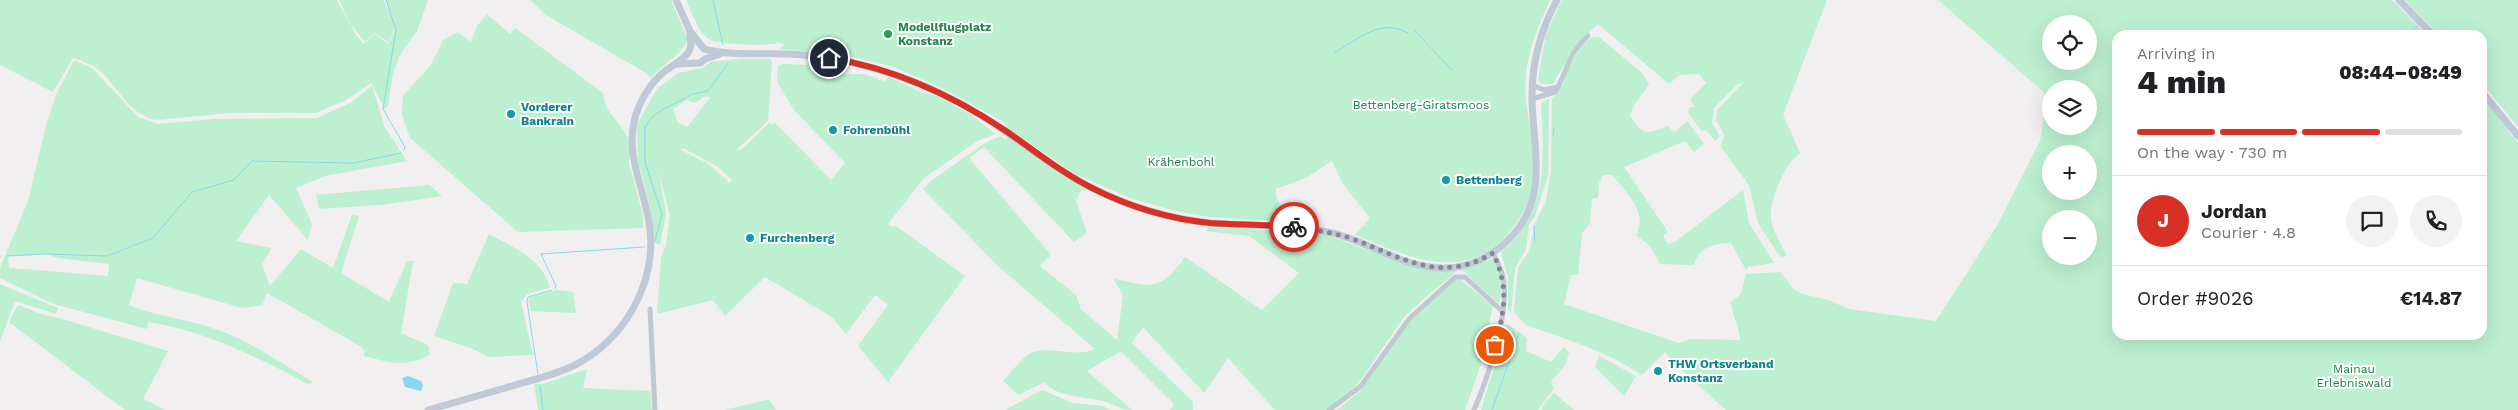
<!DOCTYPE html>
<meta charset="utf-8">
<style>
:root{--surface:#fff;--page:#f2f2f2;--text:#202124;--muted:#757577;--line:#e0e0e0;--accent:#d93025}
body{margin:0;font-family:"Work Sans",sans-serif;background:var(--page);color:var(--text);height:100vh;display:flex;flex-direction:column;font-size:19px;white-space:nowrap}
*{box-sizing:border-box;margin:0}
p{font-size:16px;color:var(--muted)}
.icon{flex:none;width:28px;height:28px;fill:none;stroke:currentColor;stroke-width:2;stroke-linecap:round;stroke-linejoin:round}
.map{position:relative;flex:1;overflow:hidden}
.panel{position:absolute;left:2112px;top:30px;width:375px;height:310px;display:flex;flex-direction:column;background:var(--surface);border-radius:15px;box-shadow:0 5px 20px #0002}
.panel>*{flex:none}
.tools{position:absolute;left:2042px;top:15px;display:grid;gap:10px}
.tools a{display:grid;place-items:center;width:55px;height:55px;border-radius:50%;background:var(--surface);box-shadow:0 5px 20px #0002;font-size:25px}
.pin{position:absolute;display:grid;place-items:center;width:42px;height:42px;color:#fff;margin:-21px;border:2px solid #fff;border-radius:50%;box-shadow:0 1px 5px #0007}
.courier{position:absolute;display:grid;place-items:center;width:50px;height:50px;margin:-25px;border:4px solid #d93025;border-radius:50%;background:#fff;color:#222;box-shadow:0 1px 6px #0007}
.summary em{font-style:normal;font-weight:800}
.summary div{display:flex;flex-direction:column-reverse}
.summary{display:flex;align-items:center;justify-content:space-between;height:85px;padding:0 25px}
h1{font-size:32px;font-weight:800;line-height:38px}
.bar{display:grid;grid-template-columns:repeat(4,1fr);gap:8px 5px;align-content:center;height:60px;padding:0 25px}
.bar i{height:6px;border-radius:4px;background:var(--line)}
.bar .active{background:var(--accent)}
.bar p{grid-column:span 4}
.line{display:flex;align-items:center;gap:12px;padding:0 25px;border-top:1px solid var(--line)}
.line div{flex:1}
.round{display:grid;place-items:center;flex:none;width:52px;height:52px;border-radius:26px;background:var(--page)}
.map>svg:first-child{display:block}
.green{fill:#bcf0d0;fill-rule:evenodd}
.water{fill:#88d9ee}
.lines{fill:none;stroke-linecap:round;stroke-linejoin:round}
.stream{stroke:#88d9ee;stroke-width:1}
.minor{stroke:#bfc9d1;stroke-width:5}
.secondary{stroke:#bfcad6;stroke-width:7}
.done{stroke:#828990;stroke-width:5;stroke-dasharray:0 9}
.route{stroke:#d93025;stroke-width:6}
.leisure-dot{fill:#2e9e5b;stroke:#fff;stroke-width:2}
.culture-dot{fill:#0f9aa8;stroke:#fff;stroke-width:2}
.labels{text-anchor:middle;stroke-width:4;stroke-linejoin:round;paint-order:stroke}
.leisure-label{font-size:12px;font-weight:bold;fill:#27864d;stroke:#fff;text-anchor:start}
.park-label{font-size:12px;fill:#14814a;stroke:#fff}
.culture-label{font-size:12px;font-weight:bold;fill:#0d838f;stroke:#fff;text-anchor:start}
</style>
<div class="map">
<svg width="2518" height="410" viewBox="0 0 2518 410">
<rect width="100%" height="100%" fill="#f1efef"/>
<g class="green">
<path d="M0,0H337L356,35L364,44L375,34L388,44L395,31L394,26V31L388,42L375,33L365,42L351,25L339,0H384L392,21L386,0H428L417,31L401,53L393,73L388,106L385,109L371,83L346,100L316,113H230L156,120C126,113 118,84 95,67C89,63 80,61 73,58L53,92L0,65Z"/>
<path d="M530,0H671L688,40C683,53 661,66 651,78L646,73L546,15Z"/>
<path d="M686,0H1550C1536,31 1522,64 1526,99C1529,127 1537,158 1533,186C1530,203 1520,219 1509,233C1463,285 1407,256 1355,235L1370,218L1343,184L1332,161L1306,178L1276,189C1274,203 1286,212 1295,222L1209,217L1175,211L1130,198L1075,174L1007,128L1005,123L997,118L942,88L891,66L844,55L780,49L784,45L780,42C772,47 715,45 707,38C697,29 692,12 686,0Z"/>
<path d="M1562,0H1827L1783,115L1800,153C1785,163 1766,205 1772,224C1775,235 1782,246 1787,256L1780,257L1758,223L1749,185L1720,146L1725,136L1716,120L1717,110L1744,82L1737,85L1714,108L1712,123L1720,136L1715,141L1706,130L1702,131L1688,113L1689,108L1695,107L1690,99L1706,83L1699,74L1680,75L1669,84L1598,24L1574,47L1553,84H1541L1538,79L1546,34Z"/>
<path d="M1938,0H2392L2427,35H2118V335H2482L2483,98L2518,143V410H1726L1676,365L1665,352L1642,375C1606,351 1566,339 1526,325L1514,312L1518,268L1529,252L1535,223L1546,201L1551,171L1552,99L1563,85L1567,70L1581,46L1591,38L1599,37L1641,72L1649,84L1632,109L1630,116C1644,137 1646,134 1668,126L1674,132L1687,121L1704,144L1694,152L1685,141L1624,167L1668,232L1663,236L1668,244L1675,242L1743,190L1749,223L1774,263L1748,267L1746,270L1731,243C1712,244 1700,246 1694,265L1660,264L1649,245L1636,235C1649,213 1626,193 1613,175H1603L1599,183L1598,198L1592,199L1590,223L1582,233L1578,275H1571L1564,304L1678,343L1691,339L1740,340C1740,326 1732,317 1731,302L1741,294L1746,274L1780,272L1794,289L1802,294L1829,300L1848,309L1936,321L1998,224L2040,141L2047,95ZM2051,24H2089V61H2051ZM2051,89H2089V126H2051ZM2051,154H2089V191H2051ZM2051,219H2089V256H2051Z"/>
<polygon points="2405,0 2518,0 2518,127 2483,84 2482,35 2439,35"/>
<polygon points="487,14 510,34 515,28 603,93 606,107 631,141 629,164 643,215 643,228 518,232 410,138 402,115 403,96 431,65 443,40 458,32 471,42 477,26"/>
<path d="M739,59H770L772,62L768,121L736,150H741L769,123L772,125L774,122L831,180L845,163L794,110L777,82L778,66L782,64L809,65L841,74H864L886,82L888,77L922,92L938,96L971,115L996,134L979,140L924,178L888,224L892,227L896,226L965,276L888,382L858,346L888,305L875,295L846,334L832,317L765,277L725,316L713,300L657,314L661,257L666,245L670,215L658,169L666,213L660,245L655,243L649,202L638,161L637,124L657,89L678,73L703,68L711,62ZM706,96L710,98L687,127L678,123L673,109L687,100L694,103ZM683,148L718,167L732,180L730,183L707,163L681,150Z"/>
<path d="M74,60L92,68L138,117L158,124L214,119L317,118L350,103L372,86L385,128L407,161L325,176L296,188L312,224L308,240L269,195L236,241L272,248L262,264L270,286L301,249L333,268L352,215L359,216L341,273L389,302L407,261H413L401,333L426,344L429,347V355C406,368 387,362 364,356L365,352L360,346L267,293L262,305L242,308L137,278L129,305C158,317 189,319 218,330C252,342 283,364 313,382L310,385C259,358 206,331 148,322L147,329L54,304L0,278V268L28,201L47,122L56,95ZM46,254L58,258L109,264L108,276L9,268L8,256Z"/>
<path d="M1549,99L1548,176L1535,216L1529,225L1526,249L1515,268L1511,313L1508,309V278L1501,252C1549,213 1544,160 1541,103Z"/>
<path d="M1000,136L1005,139L1010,137L1070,179L1091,191L1081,190L1076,201L1087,233L1074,242L984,147L969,158L1051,255L1040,266L1076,295L1081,309L1117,340L1123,295L1113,278C1150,288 1161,291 1185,257L1262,310L1299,273L1249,236L1206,231L1208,227L1310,232L1330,236L1406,264L1425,270L1457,271L1428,295L1404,317L1358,384L1327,410H1275L1228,358L1204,393L1143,327L1132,343L1193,402V410H1170L1174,404L1121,351L1087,371L1132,410C1119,410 1115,404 1103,401C1084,396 1058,398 1044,382L1019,395L1003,381C1011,373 1019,361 1028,355C1045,343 1074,359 1095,349L999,267L923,189L931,181L985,143Z"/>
<polygon points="429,185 442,196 381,205 319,209 316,195"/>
<path d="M489,234C514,248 542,258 550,288L527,294L521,302L533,355L488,357L473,349L434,336L453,283L467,284Z"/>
<path d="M1492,259C1504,272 1503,288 1499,304L1462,270Z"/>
<polygon points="1455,278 1460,279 1493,306 1481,364 1465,410 1337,410 1362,389 1411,320"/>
<polygon points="0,284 58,308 56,314 15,301 0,341"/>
<polygon points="557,290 573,292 576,313 530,311 529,297"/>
<polygon points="18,305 44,315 59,318 168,351 143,399 166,410 125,410 9,322"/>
<polygon points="1507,324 1527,338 1526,351 1551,362 1564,347 1569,352 1566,364 1551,382 1554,388 1538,410 1481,410"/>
<polygon points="1599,356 1636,376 1624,396 1595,367"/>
<polygon points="587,369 583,388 650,391 652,410 538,410 534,384 543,384"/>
<polygon points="1042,390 1073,403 1103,406 1110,410 1005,410"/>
<polygon points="1554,393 1574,410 1543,410 1541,408"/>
<polygon points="769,399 776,410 724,410 766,400"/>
</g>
<polygon class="water" points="408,376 421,381 423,385 421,391 405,387 402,378"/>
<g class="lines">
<g class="stream">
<polyline points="386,0 396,30 383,109 405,147 404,150"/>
<polyline points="713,0 723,45"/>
<polyline points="1414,30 1452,70"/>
<polyline points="2407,35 2418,26"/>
<path d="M1334,53C1357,40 1381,17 1408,33"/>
<polyline points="1553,135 1554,128"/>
<polyline points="1534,226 1535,243"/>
<polyline points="655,241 662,214 645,162 645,127 652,117 662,110 693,94 708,91 728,63"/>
<polyline points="0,256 1,256"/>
<polyline points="7,256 46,254 107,256 153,238 192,192 234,180 252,161 353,163 401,153"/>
<polyline points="555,289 556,286 541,254 644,247"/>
<polyline points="538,374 527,302 528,297 552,290"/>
<polyline points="540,386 543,410"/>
<polyline points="1492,410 1519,333"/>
</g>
<g class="minor">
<polyline points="1532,85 1544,90 1558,87"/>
<path d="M1532,99L1555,92C1569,70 1565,57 1588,36"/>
<polyline points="650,309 655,410"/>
<polyline points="1329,410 1361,386 1409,319 1455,277 1465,277 1502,311"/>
<path d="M1474,410C1488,378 1508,316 1504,282C1503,272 1497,262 1493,253"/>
</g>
<g class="secondary">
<path d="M676,0L690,31L704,49C730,56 760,53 787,54C826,55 865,64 901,77C939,90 973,109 1005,131C1034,151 1062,173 1094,189C1130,207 1171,219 1211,223C1250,226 1290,224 1328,232C1368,240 1403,269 1445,268C1471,268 1496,254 1513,235C1550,194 1532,145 1532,96C1532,63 1541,29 1557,0"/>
<polyline points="2399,0 2433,35"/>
<polyline points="676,64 700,63 705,59 720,54"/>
<polyline points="2482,92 2518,136"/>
<path d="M428,410C456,402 484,394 512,386C532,380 554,375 573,366C623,341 656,286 650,229C646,192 626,160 634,122C638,103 650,83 665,71C673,65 686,59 690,49C692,45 690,38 690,34"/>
</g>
</g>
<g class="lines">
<path class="done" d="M1294,227C1312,229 1329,232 1347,237C1400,255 1437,286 1493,253C1509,287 1505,309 1495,345"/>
<path class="route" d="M829,58C893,68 952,95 1006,131C1035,151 1063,174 1094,189C1130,207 1171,219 1210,223C1238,225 1266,224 1294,227"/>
</g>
<circle class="leisure-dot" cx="888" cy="34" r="5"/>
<g class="culture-dot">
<circle cx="511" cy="114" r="5"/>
<circle cx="833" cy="130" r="5"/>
<circle cx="1446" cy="180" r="5"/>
<circle cx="750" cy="238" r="5"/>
<circle cx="1658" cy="371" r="5"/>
</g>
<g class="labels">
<g class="leisure-label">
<text x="898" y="31">Modellflugplatz<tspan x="898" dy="14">Konstanz</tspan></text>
</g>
<g class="park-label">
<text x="1421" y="109">Bettenberg-Giratsmoos</text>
<text x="1181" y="166">Krähenbohl</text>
<text x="2354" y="373">Mainau<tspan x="2354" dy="14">Erlebniswald</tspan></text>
</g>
<g class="culture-label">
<text x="521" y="111">Vorderer<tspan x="521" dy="14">Bankrain</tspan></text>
<text x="843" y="134">Fohrenbühl</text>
<text x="1456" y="184">Bettenberg</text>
<text x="760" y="242">Furchenberg</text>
<text x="1668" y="368">THW Ortsverband<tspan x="1668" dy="14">Konstanz</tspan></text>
</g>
</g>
</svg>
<div class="tools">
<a><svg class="icon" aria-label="locate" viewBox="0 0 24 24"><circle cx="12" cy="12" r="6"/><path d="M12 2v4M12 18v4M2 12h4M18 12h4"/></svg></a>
<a><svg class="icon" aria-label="layers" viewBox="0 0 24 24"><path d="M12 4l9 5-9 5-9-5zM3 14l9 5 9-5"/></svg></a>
<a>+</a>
<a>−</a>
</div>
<div class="pin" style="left:1495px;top:345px;background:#ea580c"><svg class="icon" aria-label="bag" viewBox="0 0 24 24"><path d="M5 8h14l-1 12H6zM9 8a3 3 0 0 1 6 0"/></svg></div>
<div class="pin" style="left:829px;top:58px;background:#1f2937"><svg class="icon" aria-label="home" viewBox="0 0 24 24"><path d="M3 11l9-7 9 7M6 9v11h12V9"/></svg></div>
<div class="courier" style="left:1294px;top:227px"><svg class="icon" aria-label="bike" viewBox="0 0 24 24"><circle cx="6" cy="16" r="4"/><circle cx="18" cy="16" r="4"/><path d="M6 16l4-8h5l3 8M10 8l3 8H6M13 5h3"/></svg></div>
<section class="panel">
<div class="summary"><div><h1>4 min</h1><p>Arriving in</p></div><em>08:44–08:49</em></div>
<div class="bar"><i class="active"></i><i class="active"></i><i class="active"></i><i></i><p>On the way · 730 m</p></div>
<div class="line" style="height:90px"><b class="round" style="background:var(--accent);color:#fff">J</b><div><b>Jordan</b><p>Courier · 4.8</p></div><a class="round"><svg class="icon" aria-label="chat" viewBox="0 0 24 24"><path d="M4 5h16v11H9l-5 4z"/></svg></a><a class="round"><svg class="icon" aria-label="phone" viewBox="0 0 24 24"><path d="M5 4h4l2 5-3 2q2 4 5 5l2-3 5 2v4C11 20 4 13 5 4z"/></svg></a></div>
<div class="line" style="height:65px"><div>Order #9026</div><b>€14.87</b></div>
</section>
</div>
